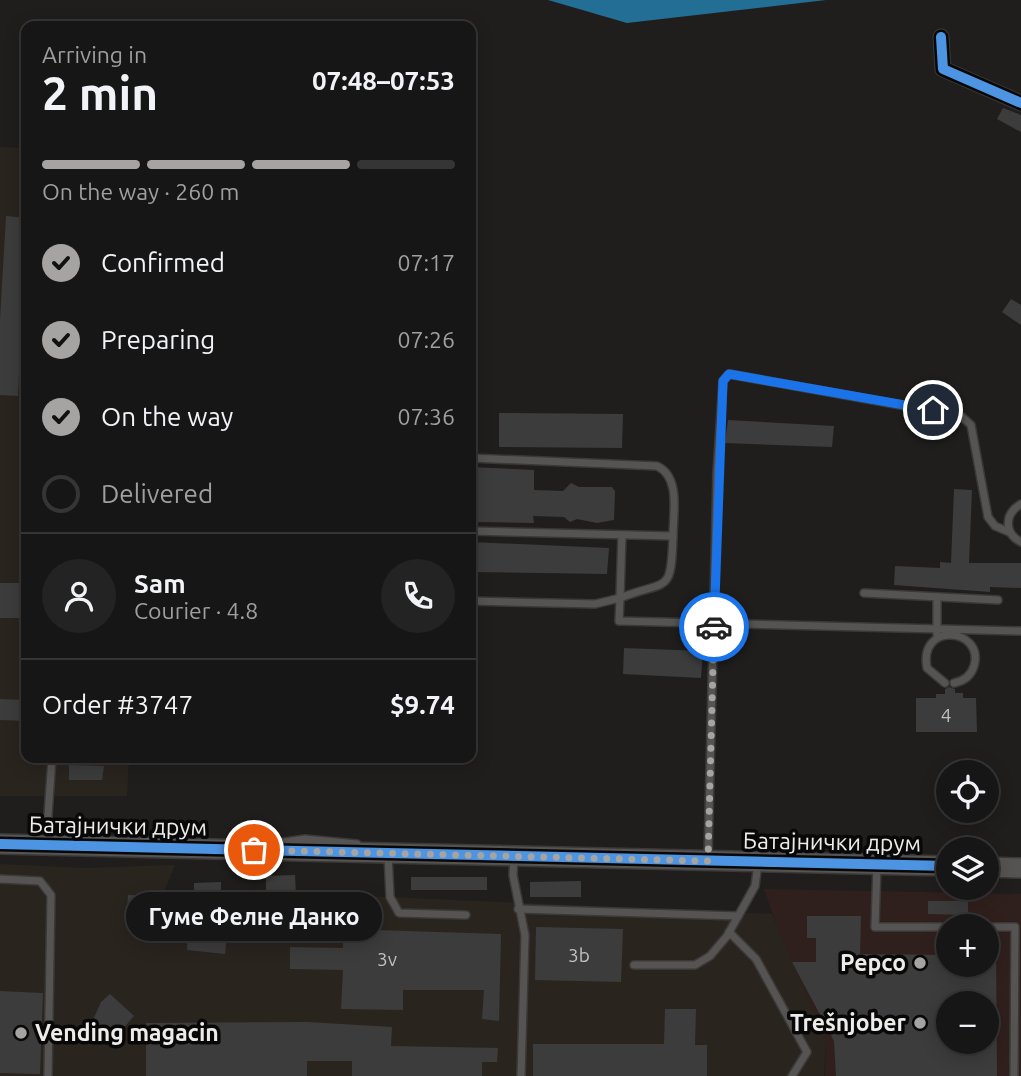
<!DOCTYPE html>
<meta charset="utf-8">
<style>
:root{--surface:#171616;--page:#242323;--text:#f1f3f6;--muted:#9e9fa1;--line:#363535;--accent:#a5a4a2}
body{margin:0;font-family:Ubuntu,sans-serif;background:var(--page);color:var(--text);height:100vh;display:flex;flex-direction:column;font-size:26px;white-space:nowrap}
*{box-sizing:border-box;margin:0}
p{font-size:23px;color:var(--muted)}
.icon{flex:none;width:38px;height:38px;fill:none;stroke:currentColor;stroke-width:2;stroke-linecap:round;stroke-linejoin:round}
.map{position:relative;flex:1;overflow:hidden}
.side{position:absolute;left:21px;top:21px;width:455px;height:742px;display:flex;flex-direction:column;background:var(--surface);border-radius:14px;box-shadow:0 4px 18px #0003,0 0 0 2px var(--line)}
.side>*{flex:none}
.tools{position:absolute;left:936px;top:760px;display:grid;gap:14px}
.tools a{display:grid;place-items:center;width:63px;height:63px;border-radius:50%;background:var(--surface);box-shadow:0 4px 18px #0003,0 0 0 2px var(--line);font-size:35px}
.pin{position:absolute;display:grid;place-items:center;width:60px;height:60px;color:#fff;margin:-30px;border:4px solid #fff;border-radius:50%;box-shadow:0 2px 7px #0007}
.courier{position:absolute;display:grid;place-items:center;width:70px;height:70px;margin:-35px;border:5px solid #1a73e8;border-radius:50%;background:#fff;color:#222;box-shadow:0 2px 9px #0007}
.bubble{position:absolute;height:49px;border-radius:24px;background:var(--surface);box-shadow:0 4px 18px #0003,0 0 0 2px var(--line);font-size:23px;font-weight:700;line-height:49px;text-align:center}
.head em{font-style:normal;font-weight:700}
.head div{display:flex;flex-direction:column-reverse}
.head{display:flex;align-items:center;justify-content:space-between;height:119px;padding:0 21px}
h1{font-size:46px;font-weight:700;line-height:52px}
.bar{display:grid;grid-template-columns:repeat(4,1fr);gap:10px 7px;align-content:center;height:84px;padding:0 21px}
.bar i{height:9px;border-radius:5px;background:var(--line)}
.bar .on{background:var(--accent)}
.bar p{grid-column:span 4}
.line{display:flex;align-items:center;gap:18px;padding:0 21px;border-top:2px solid var(--line)}
.line div{flex:1}
.round{display:grid;place-items:center;flex:none;width:74px;height:74px;border-radius:37px;background:var(--page)}
ol{padding:0 21px;list-style:none}
li{display:flex;align-items:center;gap:21px;height:77px}
li p{margin-inline-start:auto}
li .icon{padding:7px;border-radius:50%;background:var(--accent);color:#111;stroke-width:4}
li:last-child{color:var(--muted)}
li i{width:38px;height:38px;border:4px solid var(--line);border-radius:50%}
.map>svg:first-child{display:block}
.commercial{fill:#30201d;fill-rule:evenodd}
.built{fill:#2a241f}
.water{fill:#226e95}
.building{fill:#3d3c3c;fill-rule:evenodd}
.lines{fill:none;stroke-linecap:round;stroke-linejoin:round}
.lane-casing{stroke:#3a3938;stroke-width:10}
.street-casing{stroke:#3a3938;stroke-width:17}
.secondary-casing{stroke:#3a3938;stroke-width:22}
.lane{stroke:#555453;stroke-width:7}
.street{stroke:#555453;stroke-width:14}
.secondary{stroke:#555453;stroke-width:19}
.cycleway-casing{stroke:#090808;stroke-width:15}
.cycleway{stroke:#4d94e3;stroke-width:10}
.done{stroke:#a5a4a2;stroke-width:7;stroke-dasharray:0 12.6}
.route{stroke:#1a73e8;stroke-width:9}
.poi-dot{fill:#a5a4a2;stroke:#090808;stroke-width:2.5}
.labels{text-anchor:middle;stroke-width:7;stroke-linejoin:round;paint-order:stroke}
.number-label{font-size:19px;fill:#c1c0be}
.street-label{font-size:23px;fill:#edecea;stroke:#090808}
.poi-label{font-size:23px;font-weight:bold;fill:#edecea;stroke:#090808;text-anchor:end}
</style>
<div class="map">
<svg width="1021" height="1076" viewBox="0 0 1021 1076">
<rect width="100%" height="100%" fill="#1f1e1d"/>
<path class="commercial" d="M764,889L1021,894V1076H825L826,1042L783,944ZM948,926H987V964H948ZM948,1003H987V1041H948Z"/>
<g class="built">
<polygon points="0,147 26,148 26,758 129,758 127,796 0,796"/>
<polygon points="0,864 84,868 175,865 151,923 270,926 318,906 364,896 772,914 826,1042 824,1076 0,1076"/>
</g>
<polygon class="water" points="548,0 826,0 627,23"/>
<g class="building">
<polygon points="1003,108 1021,115 1021,132 997,119"/>
<polygon points="6,216 26,218 18,396 0,395 0,320"/>
<polygon points="1011,299 1021,305 1021,325 1002,312"/>
<polygon points="499,413 623,414 622,448 499,447"/>
<polygon points="728,420 834,426 832,447 725,443"/>
<polygon points="471,467 534,470 534,490 563,491 571,483 579,487 612,487 615,491 614,520 597,523 577,519 570,522 564,517 533,516 534,523 471,522"/>
<polygon points="954,489 972,490 969,563 1021,563 1021,588 990,587 990,592 894,585 895,566 940,568 940,562 951,563"/>
<polygon points="471,542 609,548 607,574 471,572"/>
<rect x="0" y="583" width="26" height="35"/>
<polygon points="624,648 703,651 701,678 623,674"/>
<polygon points="949,687 955,689 955,693 963,693 963,698 976,698 977,732 916,732 916,698 936,698 936,694 945,694 945,689"/>
<polygon points="0,699 26,700 26,721 0,720"/>
<polygon points="69,765 104,766 102,780 69,780"/>
<polygon points="295,875 296,895 266,895 266,876"/>
<rect x="411" y="877" width="76" height="13"/>
<polygon points="581,881 581,897 530,897 530,882"/>
<polygon points="221,882 221,904 224,904 225,911 253,910 253,897 268,897 269,920 253,924 228,925 225,954 187,950 188,933 210,935 210,901 194,901 194,883"/>
<polygon points="128,895 150,896 149,913 127,912"/>
<polygon points="928,901 968,901 968,915 928,914"/>
<path d="M807,916H861L860,954L948,955V964H987V944H996L997,1076H836L834,1041L792,962H816V938H807ZM948,1003H987V1041H948Z"/>
<polygon points="536,927 623,929 621,982 535,980"/>
<polygon points="343,929 501,934 499,1021 482,1019 484,990 403,990 403,1010 341,1009 343,970 290,969 290,947 343,948"/>
<polygon points="0,991 43,993 40,1074 0,1073"/>
<polygon points="110,994 134,1016 114,1039 93,1020 101,1002"/>
<polygon points="665,1009 696,1009 695,1045 707,1045 707,1076 533,1076 533,1044 664,1044"/>
<polygon points="307,1022 392,1027 391,1046 498,1048 497,1062 482,1062 482,1076 352,1076 352,1061 307,1061 307,1076 146,1076 146,1023"/>
</g>
<g class="lines">
<g class="lane-casing">
<g id="lane">
<path d="M471,458L657,466C681,477 673,514 673,536L471,531"/>
<path d="M1021,504C1004,514 1004,533 1021,542"/>
<path d="M673,536C671,596 668,579 620,598L619,621L1021,631"/>
<polyline points="864,593 998,600"/>
<polyline points="937,597 937,634"/>
<polyline points="471,601 595,604 620,598 622,535"/>
<path d="M945,683L927,668C918,621 985,628 974,666C971,676 964,681 954,683"/>
<polyline points="46,844 52,758"/>
<polyline points="272,844 305,839 357,844"/>
<polyline points="388,854 390,897 399,913 466,915"/>
<polyline points="514,858 513,875 525,935 521,1076"/>
<polyline points="708,858 717,473 723,381 729,374 961,416 971,425 988,517 995,526 1009,532"/>
<polyline points="877,865 875,927 948,927"/>
<polyline points="0,879 40,881 51,895 48,1076"/>
<polyline points="518,909 738,916"/>
<polyline points="987,927 1015,927 1014,1076"/>
<polyline points="729,932 756,959 807,1052 792,1076"/>
<polyline points="634,965 695,965 710,956 727,936 755,886 758,864"/>
</g>
</g>
<g class="street-casing">
<polyline id="street" points="941,37 943,69 1021,103"/>
</g>
<g class="secondary-casing">
<g id="secondary">
<polyline points="0,844 948,866"/>
<polyline points="987,867 1021,868"/>
</g>
</g>
<use href="#lane" class="lane"/>
<use href="#street" class="street"/>
<use href="#secondary" class="secondary"/>
<g class="cycleway-casing">
<g id="cycleway">
<polyline points="941,37 943,69 1021,103"/>
<polyline points="0,844 948,866"/>
</g>
</g>
<use href="#cycleway" class="cycleway"/>
</g>
<g class="lines">
<polyline class="done" points="254,850 708,861 714,627"/>
<polyline class="route" points="714,627 723,381 729,374 933,410"/>
</g>
<g class="poi-dot">
<circle cx="920" cy="963" r="7"/>
<circle cx="920" cy="1023" r="7"/>
<circle cx="21" cy="1033" r="7"/>
</g>
<g class="labels">
<g class="number-label">
<text x="946" y="722">4</text>
<text x="579" y="962">3b</text>
<text x="387" y="966">3v</text>
</g>
<g class="street-label">
<text transform="translate(118 826) rotate(1)" y="8">Батајнички друм</text>
<text transform="translate(832 842) rotate(1)" y="8">Батајнички друм</text>
</g>
<g class="poi-label">
<text x="906" y="971">Pepco</text>
<text x="906" y="1031">Trešnjober</text>
<text x="35" y="1041" text-anchor="start">Vending magacin</text>
</g>
</g>
</svg>
<div class="tools">
<a><svg class="icon" aria-label="locate" viewBox="0 0 24 24"><circle cx="12" cy="12" r="6"/><path d="M12 2v4M12 18v4M2 12h4M18 12h4"/></svg></a>
<a><svg class="icon" aria-label="layers" viewBox="0 0 24 24"><path d="M12 4l9 5-9 5-9-5zM3 14l9 5 9-5"/></svg></a>
<a>+</a>
<a>−</a>
</div>
<div class="pin" style="left:254px;top:850px;background:#ea580c"><svg class="icon" aria-label="bag" viewBox="0 0 24 24"><path d="M5 8h14l-1 12H6zM9 8a3 3 0 0 1 6 0"/></svg></div>
<div class="pin" style="left:933px;top:410px;background:#1f2937"><svg class="icon" aria-label="home" viewBox="0 0 24 24"><path d="M3 11l9-7 9 7M6 9v11h12V9"/></svg></div>
<div class="courier" style="left:714px;top:627px"><svg class="icon" aria-label="car" viewBox="0 0 24 24"><path d="M5 17H2v-5l4-1 3-4h7l3 4 3 1v5h-3M9 17h6M6 11h13"/><circle cx="7" cy="17" r="2"/><circle cx="17" cy="17" r="2"/></svg></div>
<div class="bubble" style="left:126px;top:892px;width:256px">Гуме Фелне Данко</div>
<section class="side">
<div class="head"><div><h1>2 min</h1><p>Arriving in</p></div><em>07:48–07:53</em></div>
<div class="bar"><i class="on"></i><i class="on"></i><i class="on"></i><i></i><p>On the way · 260 m</p></div>
<ol>
<li><svg class="icon" aria-label="check" viewBox="0 0 24 24"><path d="M5 12l5 5 9-10"/></svg>Confirmed<p>07:17</p></li>
<li><svg class="icon" aria-label="check" viewBox="0 0 24 24"><path d="M5 12l5 5 9-10"/></svg>Preparing<p>07:26</p></li>
<li><svg class="icon" aria-label="check" viewBox="0 0 24 24"><path d="M5 12l5 5 9-10"/></svg>On the way<p>07:36</p></li>
<li><i></i>Delivered</li>
</ol>
<div class="line" style="height:126px"><a class="round"><svg class="icon" aria-label="person" viewBox="0 0 24 24"><circle cx="12" cy="8" r="4"/><path d="M4 21q1-7 8-7t8 7"/></svg></a><div><b>Sam</b><p>Courier · 4.8</p></div><a class="round"><svg class="icon" aria-label="phone" viewBox="0 0 24 24"><path d="M5 4h4l2 5-3 2q2 4 5 5l2-3 5 2v4C11 20 4 13 5 4z"/></svg></a></div>
<div class="line" style="height:91px"><div>Order #3747</div><b>$9.74</b></div>
</section>
</div>
